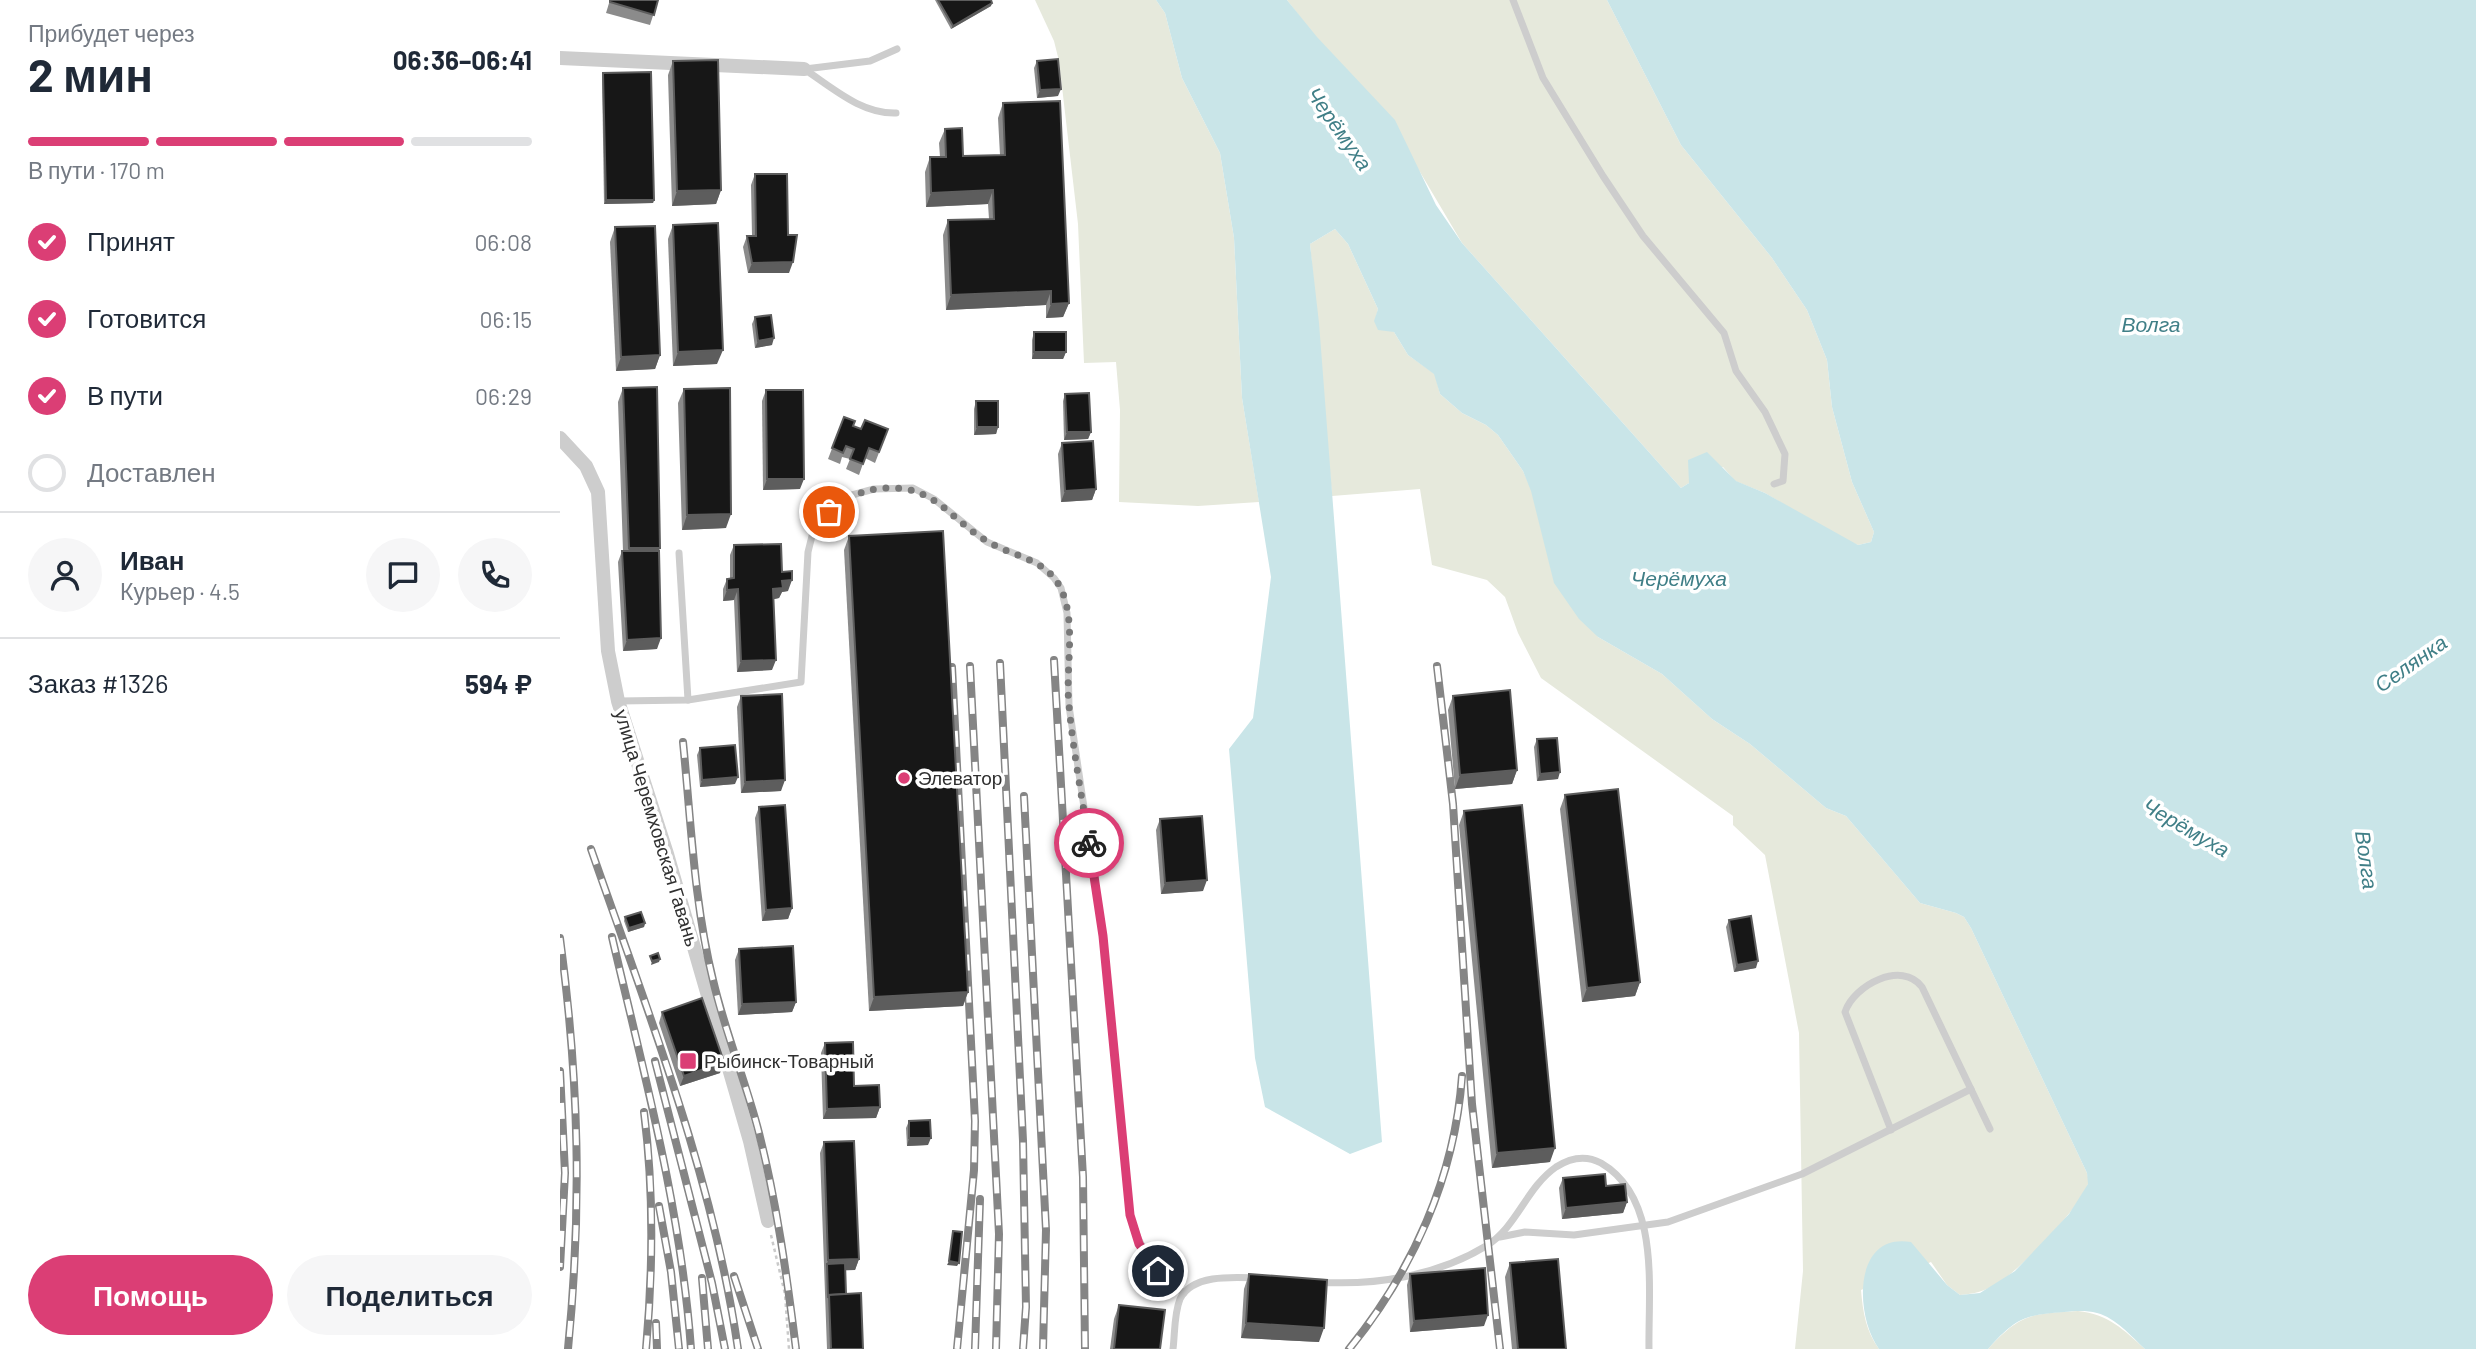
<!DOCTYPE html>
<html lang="ru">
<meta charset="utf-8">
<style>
:root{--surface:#fff;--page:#f6f6f7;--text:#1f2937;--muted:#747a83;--line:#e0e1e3;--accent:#db3e75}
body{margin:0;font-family:Barlow,sans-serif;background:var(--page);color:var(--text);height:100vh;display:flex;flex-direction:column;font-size:26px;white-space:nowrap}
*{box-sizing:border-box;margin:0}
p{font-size:23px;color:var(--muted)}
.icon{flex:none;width:38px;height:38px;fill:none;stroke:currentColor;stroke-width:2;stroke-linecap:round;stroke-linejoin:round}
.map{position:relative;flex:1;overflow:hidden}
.sheet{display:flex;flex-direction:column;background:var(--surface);width:560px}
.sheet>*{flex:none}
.pin{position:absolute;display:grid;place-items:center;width:60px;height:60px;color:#fff;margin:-30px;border:4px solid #fff;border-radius:50%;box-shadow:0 2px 7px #0007}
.courier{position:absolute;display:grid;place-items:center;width:70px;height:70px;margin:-35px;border:5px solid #db3e75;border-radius:50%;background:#fff;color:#222;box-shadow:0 2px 9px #0007}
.headline em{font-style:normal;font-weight:700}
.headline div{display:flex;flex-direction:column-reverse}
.headline{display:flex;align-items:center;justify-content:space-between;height:119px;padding:0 28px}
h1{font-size:46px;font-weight:700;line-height:52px}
.bar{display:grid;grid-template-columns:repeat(4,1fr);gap:10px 7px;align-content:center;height:84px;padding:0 28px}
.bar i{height:9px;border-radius:5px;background:var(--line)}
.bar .active{background:var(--accent)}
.bar p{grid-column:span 4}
.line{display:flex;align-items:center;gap:18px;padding:0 28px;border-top:2px solid var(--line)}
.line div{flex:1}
.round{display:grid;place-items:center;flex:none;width:74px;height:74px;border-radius:37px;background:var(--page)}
ol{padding:0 28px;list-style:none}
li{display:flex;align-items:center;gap:21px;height:77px}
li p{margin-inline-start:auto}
li .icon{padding:7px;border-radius:50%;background:var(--accent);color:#fff;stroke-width:4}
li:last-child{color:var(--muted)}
li i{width:38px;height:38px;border:4px solid var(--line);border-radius:50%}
.action{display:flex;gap:14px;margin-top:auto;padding:14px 28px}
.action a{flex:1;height:80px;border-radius:42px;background:var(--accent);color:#fff;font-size:28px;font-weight:700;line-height:80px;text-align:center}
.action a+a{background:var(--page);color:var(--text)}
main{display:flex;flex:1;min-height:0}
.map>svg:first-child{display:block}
.green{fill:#e6e9dc}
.water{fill:#c9e5e8}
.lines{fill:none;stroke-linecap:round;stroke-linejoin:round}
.path{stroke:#cacaca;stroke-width:2.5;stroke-dasharray:3.5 3.5;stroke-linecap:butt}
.service{stroke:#cdcdcd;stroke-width:7}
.minor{stroke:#cdcdcd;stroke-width:14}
.rail-casing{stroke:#858585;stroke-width:8}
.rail{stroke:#fff;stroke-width:5;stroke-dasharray:16;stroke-linecap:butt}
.wall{fill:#8b8b8b}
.shaded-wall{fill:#5d5d5d}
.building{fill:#171717;stroke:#5d5d5d;stroke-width:2}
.done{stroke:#787878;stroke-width:7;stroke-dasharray:0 12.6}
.route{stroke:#db3e75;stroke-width:9}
.poi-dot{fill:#db3e75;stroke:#fff;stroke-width:2.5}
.labels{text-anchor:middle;stroke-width:7;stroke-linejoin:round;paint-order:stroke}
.poi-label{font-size:19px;fill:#303030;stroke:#fff;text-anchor:start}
.street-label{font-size:19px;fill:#303030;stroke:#fff}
.water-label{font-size:21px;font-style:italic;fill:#407f87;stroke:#fff}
</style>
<main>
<section class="sheet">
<div class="headline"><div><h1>2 мин</h1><p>Прибудет через</p></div><em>06:36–06:41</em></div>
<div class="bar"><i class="active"></i><i class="active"></i><i class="active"></i><i></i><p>В пути · 170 m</p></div>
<ol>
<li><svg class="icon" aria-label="check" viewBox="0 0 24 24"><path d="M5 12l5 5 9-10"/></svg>Принят<p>06:08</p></li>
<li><svg class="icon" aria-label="check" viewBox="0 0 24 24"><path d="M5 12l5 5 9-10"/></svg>Готовится<p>06:15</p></li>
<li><svg class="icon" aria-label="check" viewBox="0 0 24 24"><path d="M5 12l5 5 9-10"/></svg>В пути<p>06:29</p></li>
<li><i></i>Доставлен</li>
</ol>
<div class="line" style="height:126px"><a class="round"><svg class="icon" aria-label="person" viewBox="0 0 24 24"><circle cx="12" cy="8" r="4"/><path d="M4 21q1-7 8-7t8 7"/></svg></a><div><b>Иван</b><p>Курьер · 4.5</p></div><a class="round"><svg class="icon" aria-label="chat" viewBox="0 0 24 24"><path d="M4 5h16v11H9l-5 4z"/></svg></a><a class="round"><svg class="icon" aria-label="phone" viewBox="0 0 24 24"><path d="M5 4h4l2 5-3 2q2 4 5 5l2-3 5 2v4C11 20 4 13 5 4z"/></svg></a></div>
<div class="line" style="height:91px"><div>Заказ #1326</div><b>594 ₽</b></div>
<div class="action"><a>Помощь</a><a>Поделиться</a></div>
</section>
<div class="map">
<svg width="1916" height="1349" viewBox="0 0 1916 1349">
<rect width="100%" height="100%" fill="#fff"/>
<g class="green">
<polygon points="475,0 596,0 605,13 622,78 660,153 674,238 682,398 699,502 638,506 559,502 560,410 556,362 524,363 518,224 499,61 494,41"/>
<polygon points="727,0 1047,0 1121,145 1212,258 1247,310 1267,360 1272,407 1292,482 1314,532 1311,542 1298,545 1284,540 1205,493 1175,481 1163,467 1130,475 1129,483 1121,488 902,243 860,172"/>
<path d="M775,229L788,244L818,309L815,321L834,332L848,355L875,374L880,394L902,413L926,425L938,435L963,471L1038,637L1102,674L1152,719L1190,744L1266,808L1286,816L1360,903L1396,913L1404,917L1411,928L1527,1173C1528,1177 1529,1181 1528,1184C1524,1204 1455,1274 1437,1284C1425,1291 1414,1294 1400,1295L1387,1285L1371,1262L1301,1290C1303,1313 1306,1331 1319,1349H1235L1243,1271L1239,1033L1205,855L1173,825V816L981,678L958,633L945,597L927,580L872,565L860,489L772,496L750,244Z"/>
<path d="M1518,1311C1548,1314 1564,1330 1585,1349H1428C1461,1313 1471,1314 1518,1311Z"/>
</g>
<path class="water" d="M596,0H727L757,37L835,120L876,205L902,243L1121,488L1129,483L1128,460L1147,452L1176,481L1205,493L1298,545L1311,542L1314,532L1292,482L1272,407L1267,360L1247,310L1212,258L1121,145L1047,0H1916V1349H1585C1571,1336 1556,1318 1537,1313C1526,1310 1514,1311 1504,1312C1463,1315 1455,1319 1428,1349H1319C1295,1317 1292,1232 1351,1242L1387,1285L1400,1295L1420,1293L1455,1271L1509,1214L1528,1184L1527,1173L1411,928L1404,917L1396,913L1360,903L1286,816L1266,808L1190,744L1152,719L1102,674L1038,637L1019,619L994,583L971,491L963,471L938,435L926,425L902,413L880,394L874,374L848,355L834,332L818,330L814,321L818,309L788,244L775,229L750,244L759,323L822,1142L790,1154L705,1107L695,1058L669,749L693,718L711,577L682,398L674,238L660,153L622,78L605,13Z"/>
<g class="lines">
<polyline class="path" points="211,1235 225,1294 229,1349"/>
<g class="service">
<polyline points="953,0 983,78 1043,176 1083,236 1164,333 1176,371 1205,412 1225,454 1223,481 1214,484"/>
<path d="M244,69C273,88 301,114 336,113"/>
<polyline points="245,69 310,61 337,49"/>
<path d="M128,700L241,682L248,552L253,532L259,522L292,495L314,489L353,488L374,499L427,542L477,563L494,578L501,588L507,613L509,706L543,936L570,1215C579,1248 595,1273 624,1293"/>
<polyline points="59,701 128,700 119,553"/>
<path d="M1331,1130L1285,1012C1294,985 1342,960 1362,987L1430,1129"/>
<polyline points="940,1237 965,1232 1014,1235 1108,1222 1242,1174 1411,1089"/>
<path d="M757,1282C814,1286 877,1276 926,1246C957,1227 966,1188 996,1167C1010,1158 1026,1155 1041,1163C1101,1198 1088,1289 1089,1349"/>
<path d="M613,1349C615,1333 614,1314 620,1299C632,1274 674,1277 697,1278"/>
</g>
<g class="minor">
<polyline points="0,58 244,69"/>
<polyline points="0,438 26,466 38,492 48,651 58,701 107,854 190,1141 208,1221"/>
</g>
<g class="rail-casing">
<g id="rail">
<polyline points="494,660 523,1177 525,1349"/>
<polyline points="440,663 463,1141 466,1307 463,1349"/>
<polyline points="410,666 439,1234 436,1349"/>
<polyline points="877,666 893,804 912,1104 940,1349"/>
<polyline points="392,667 415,1121 414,1170 397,1349"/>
<path d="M123,742C131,821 134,903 153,980C165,1032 186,1082 199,1133C217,1204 227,1277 236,1349"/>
<polyline points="464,796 486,1230 483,1349"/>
<path d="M31,849C88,1013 153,1176 178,1349"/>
<path d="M52,937C84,1074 121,1209 131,1349"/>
<path d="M0,938C19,1080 22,1206 8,1349"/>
<polyline points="95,1061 152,1283 165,1349"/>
<polyline points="0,1071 5,1173 0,1267"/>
<path d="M84,1112C94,1191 93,1270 86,1349"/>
<polyline points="99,1206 111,1272 119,1349"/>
<polyline points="174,1276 198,1349"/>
<polyline points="142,1278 148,1349"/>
<polyline points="96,1323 97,1349"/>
<polyline points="415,1349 420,1199"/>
<path d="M789,1349C852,1272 895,1177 902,1076"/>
</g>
</g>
<use href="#rail" class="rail"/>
</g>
<g class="wall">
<polygon points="50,0 98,0 90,25 46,13"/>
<polygon points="375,0 431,0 431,6 391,29"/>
<polygon points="113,61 161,190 156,204 112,206 108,75"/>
<polygon points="477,61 498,96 477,98 474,68"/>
<polygon points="43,73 94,200 93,203 44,204 42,76"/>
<polygon points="443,103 509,303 503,317 486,318 486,305 386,310 383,235 388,220 429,219 428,204 366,207 365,172 370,157 380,157 379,143 385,129 403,156 440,155 438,118"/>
<polygon points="195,174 229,273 188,273 183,247 187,236 192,236 191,185"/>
<polygon points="113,225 157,364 113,366 108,239"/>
<polygon points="55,227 100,355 95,369 56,371 50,242"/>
<polygon points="195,317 212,345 195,348 192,324"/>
<polygon points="474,332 506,352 503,359 472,359 472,340"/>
<polygon points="63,388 99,551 97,649 63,651 58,562 62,551 63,551 58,402"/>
<polygon points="124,389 166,528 122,530 118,403"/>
<polygon points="206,390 240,489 203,490 202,401"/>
<polygon points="505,394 531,432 528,439 504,440 503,401"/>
<polygon points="416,401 438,427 436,434 414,435 414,409"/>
<polygon points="284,417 293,426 301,429 328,429 315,463 305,458 299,475 286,469 290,459 282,457 280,464 268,459"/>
<polygon points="502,443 536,489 532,500 501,502 498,454"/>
<polygon points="289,536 408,992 403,1006 309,1011 284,550"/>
<polygon points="174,545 222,572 228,591 222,592 219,598 214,599 212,670 177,672 174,600 163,601 163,589 167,579 170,579 170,555"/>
<polygon points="181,696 221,791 181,793 177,707"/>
<polygon points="893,696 957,770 952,784 895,789 888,710"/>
<polygon points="977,739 998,779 977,781 974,747"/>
<polygon points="140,748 175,784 140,787 137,755"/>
<polygon points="1005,795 1080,982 1075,996 1022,1002 1000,809"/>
<polygon points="199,807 232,908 228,919 202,921 195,818"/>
<polygon points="904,811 990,1162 932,1168 899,825"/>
<polygon points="600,819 643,891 601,894 596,830"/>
<polygon points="65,917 85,923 84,927 68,932 64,921"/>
<polygon points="1169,920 1196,968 1174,972 1166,927"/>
<polygon points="179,949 236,1002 232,1012 178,1015 175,960"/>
<polygon points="102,1012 160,1073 120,1086 99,1023"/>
<polygon points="265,1043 294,1086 320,1107 316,1118 263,1119 261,1053"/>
<polygon points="349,1121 368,1145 347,1146 346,1128"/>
<polygon points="264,1142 299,1259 295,1270 286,1270 286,1294 303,1349 267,1349 260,1153"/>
<polygon points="1003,1178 1046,1186 1067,1202 1063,1213 1002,1219 999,1188"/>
<polygon points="950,1263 1006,1349 952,1349 945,1277"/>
<polygon points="689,1274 759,1342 681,1338 684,1289"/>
<polygon points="850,1274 924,1326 850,1332 847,1285"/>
<polygon points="559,1305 600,1349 550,1349 554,1319"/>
</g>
<g class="shaded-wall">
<polygon points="432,3 431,6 391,29 393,26"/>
<polygon points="501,89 498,96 477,98 480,90"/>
<polygon points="161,190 156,204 112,206 117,191"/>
<polygon points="433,190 428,204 366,207 371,193"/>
<polygon points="46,200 94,200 93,203 44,204"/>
<polygon points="233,262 229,273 188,273 192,263"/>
<polygon points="491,291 486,305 386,310 391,295"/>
<polygon points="509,303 503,317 486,318 491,304"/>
<polygon points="214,338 212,345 195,348 198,341"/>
<polygon points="163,350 157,364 113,366 118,352"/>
<polygon points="474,352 506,352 503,359 472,359"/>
<polygon points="100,355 95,369 56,371 61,357"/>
<polygon points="417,427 438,427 436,434 414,435"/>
<polygon points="507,432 531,432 528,439 504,440"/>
<polygon points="207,479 244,479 240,489 203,490"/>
<polygon points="536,489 532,500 501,502 505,491"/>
<polygon points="171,514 166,528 122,530 127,515"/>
<polygon points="69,548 100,548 95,562 64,562"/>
<polygon points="232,580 228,591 222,592 219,598 210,600 213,589 222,581"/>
<polygon points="178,589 174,600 163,601 167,590"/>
<polygon points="101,638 97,649 63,651 67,640"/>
<polygon points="216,660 212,670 177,672 181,661"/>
<polygon points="957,770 952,784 895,789 900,775"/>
<polygon points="1000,772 998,779 977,781 980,774"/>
<polygon points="178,777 175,784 140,787 142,780"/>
<polygon points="225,780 221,791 181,793 185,782"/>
<polygon points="647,880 643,891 601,894 605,883"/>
<polygon points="232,908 228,919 202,921 206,910"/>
<polygon points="85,923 84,927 68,932 69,928"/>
<polygon points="100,959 99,962 91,965 92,961"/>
<polygon points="1198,961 1196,968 1174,972 1177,965"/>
<polygon points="1080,982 1075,996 1022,1002 1027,988"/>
<polygon points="408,992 403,1006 309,1011 314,997"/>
<polygon points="236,1002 232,1012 178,1015 182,1004"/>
<polygon points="164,1062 160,1073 120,1086 124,1076"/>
<polygon points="320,1107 316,1118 263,1119 267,1109"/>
<polygon points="349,1138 371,1138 368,1145 347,1146"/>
<polygon points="995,1148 990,1162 932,1168 937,1153"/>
<polygon points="1067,1202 1063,1213 1002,1219 1006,1208"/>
<polygon points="299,1259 295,1270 267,1271 267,1264 268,1260"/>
<polygon points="389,1261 399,1263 397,1266 387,1265"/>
<polygon points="928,1315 924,1326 850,1332 854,1321"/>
<polygon points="686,1323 764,1328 759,1342 681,1338"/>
</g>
<g class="building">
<polygon points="50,0 98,0 94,15 50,2"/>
<polygon points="378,0 431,0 432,3 393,26"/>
<polygon points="498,59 501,89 480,90 477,61"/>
<polygon points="158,60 161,190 117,191 113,61"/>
<polygon points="91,72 94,200 46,200 43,73"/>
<polygon points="500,101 509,303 491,304 491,291 391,295 388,220 434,219 433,190 371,193 370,157 386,157 385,129 402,128 403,156 445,155 443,103"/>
<polygon points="195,174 227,174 228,235 237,235 233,262 192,263 187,236 196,236"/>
<polygon points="158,223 163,350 118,352 113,225"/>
<polygon points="95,226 100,355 61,357 55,227"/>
<polygon points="211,315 214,338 198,341 195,317"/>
<rect x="474" y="332" width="32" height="20"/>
<polygon points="97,387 100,548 69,548 63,388"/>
<polygon points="170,388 171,514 127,515 124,389"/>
<polygon points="206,390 243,390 244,479 207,479"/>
<polygon points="529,393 531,432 507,432 505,394"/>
<polygon points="416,401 438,401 438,427 417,427"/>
<polygon points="284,417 295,421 293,426 301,429 305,420 328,429 319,452 309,448 303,464 290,459 294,449 286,446 283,453 272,448"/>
<polygon points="533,441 536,489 505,491 502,443"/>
<polygon points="383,531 408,992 314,997 289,536"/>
<polygon points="221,544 222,572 232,571 232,580 222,581 223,588 213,589 216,660 181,661 178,589 167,590 167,579 174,578 174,545"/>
<polygon points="62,551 99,551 101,638 67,640"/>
<polygon points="950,690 957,770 900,775 893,696"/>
<polygon points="222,694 225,780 185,782 181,696"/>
<polygon points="997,738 1000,772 980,774 977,739"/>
<polygon points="175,745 178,777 142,780 140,748"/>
<polygon points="1058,789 1080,982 1027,988 1005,795"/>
<polygon points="225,805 232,908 206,910 199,807"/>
<polygon points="962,805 995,1148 937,1153 904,811"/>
<polygon points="642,816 647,880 605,883 600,819"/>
<polygon points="81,912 85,923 69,928 65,917"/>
<polygon points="1191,916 1198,961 1177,965 1169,920"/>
<polygon points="233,946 236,1002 182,1004 179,949"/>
<polygon points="98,953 100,959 92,961 90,956"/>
<polygon points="142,998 164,1062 124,1076 102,1012"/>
<polygon points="293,1042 294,1086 319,1085 320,1107 267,1109 265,1043"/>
<polygon points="370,1120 371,1138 349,1138 349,1121"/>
<polygon points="294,1141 299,1259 268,1260 264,1142"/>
<polygon points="1045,1174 1046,1186 1065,1184 1067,1202 1006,1208 1003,1178"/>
<polygon points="393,1231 402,1232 399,1263 389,1261"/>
<polygon points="998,1259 1006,1349 958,1349 950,1263"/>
<polygon points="285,1263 286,1294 269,1295 268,1298 267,1264"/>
<polygon points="925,1268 928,1315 854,1321 850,1274"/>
<polygon points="689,1274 767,1280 764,1328 686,1323"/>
<polygon points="301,1293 303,1349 271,1349 269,1295"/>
<polygon points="559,1305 605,1310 600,1349 554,1349"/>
</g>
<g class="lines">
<path class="done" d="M269,512C287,497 303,489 327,488C376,486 389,519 427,541C452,557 487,558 501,589C517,623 505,669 509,705C513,751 522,797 529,843"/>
<polyline class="route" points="529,843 543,936 570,1215 579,1244 598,1271"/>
</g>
<g class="poi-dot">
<circle cx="344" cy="778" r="7"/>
<rect x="119" y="1052" width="18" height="18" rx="3.5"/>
</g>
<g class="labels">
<g class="poi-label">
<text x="358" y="785">Элеватор</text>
<text x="144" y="1068">Рыбинск-Товарный</text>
</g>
<g class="street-label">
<text transform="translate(97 828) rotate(73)" y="7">улица Черемховская Гавань</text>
</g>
<g class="water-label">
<text transform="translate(779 129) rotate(55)" y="7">Черёмуха</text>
<text x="1591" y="332">Волга</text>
<text x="1119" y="586">Черёмуха</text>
<text transform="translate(1851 664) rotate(-35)" y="7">Селянка</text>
<text transform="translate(1626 828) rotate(30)" y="7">Черёмуха</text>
<text transform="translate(1806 860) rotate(82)" y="7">Волга</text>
</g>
</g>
</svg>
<div class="pin" style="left:269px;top:512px;background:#ea580c"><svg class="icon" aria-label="bag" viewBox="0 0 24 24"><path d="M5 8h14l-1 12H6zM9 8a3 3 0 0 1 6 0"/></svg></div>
<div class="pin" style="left:598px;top:1271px;background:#1f2937"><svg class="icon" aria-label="home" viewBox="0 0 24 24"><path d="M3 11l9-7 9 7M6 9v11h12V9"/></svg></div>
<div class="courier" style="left:529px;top:843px"><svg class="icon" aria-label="bike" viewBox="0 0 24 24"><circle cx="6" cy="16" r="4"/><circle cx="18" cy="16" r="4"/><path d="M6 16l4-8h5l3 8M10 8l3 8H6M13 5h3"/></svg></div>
</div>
</main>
